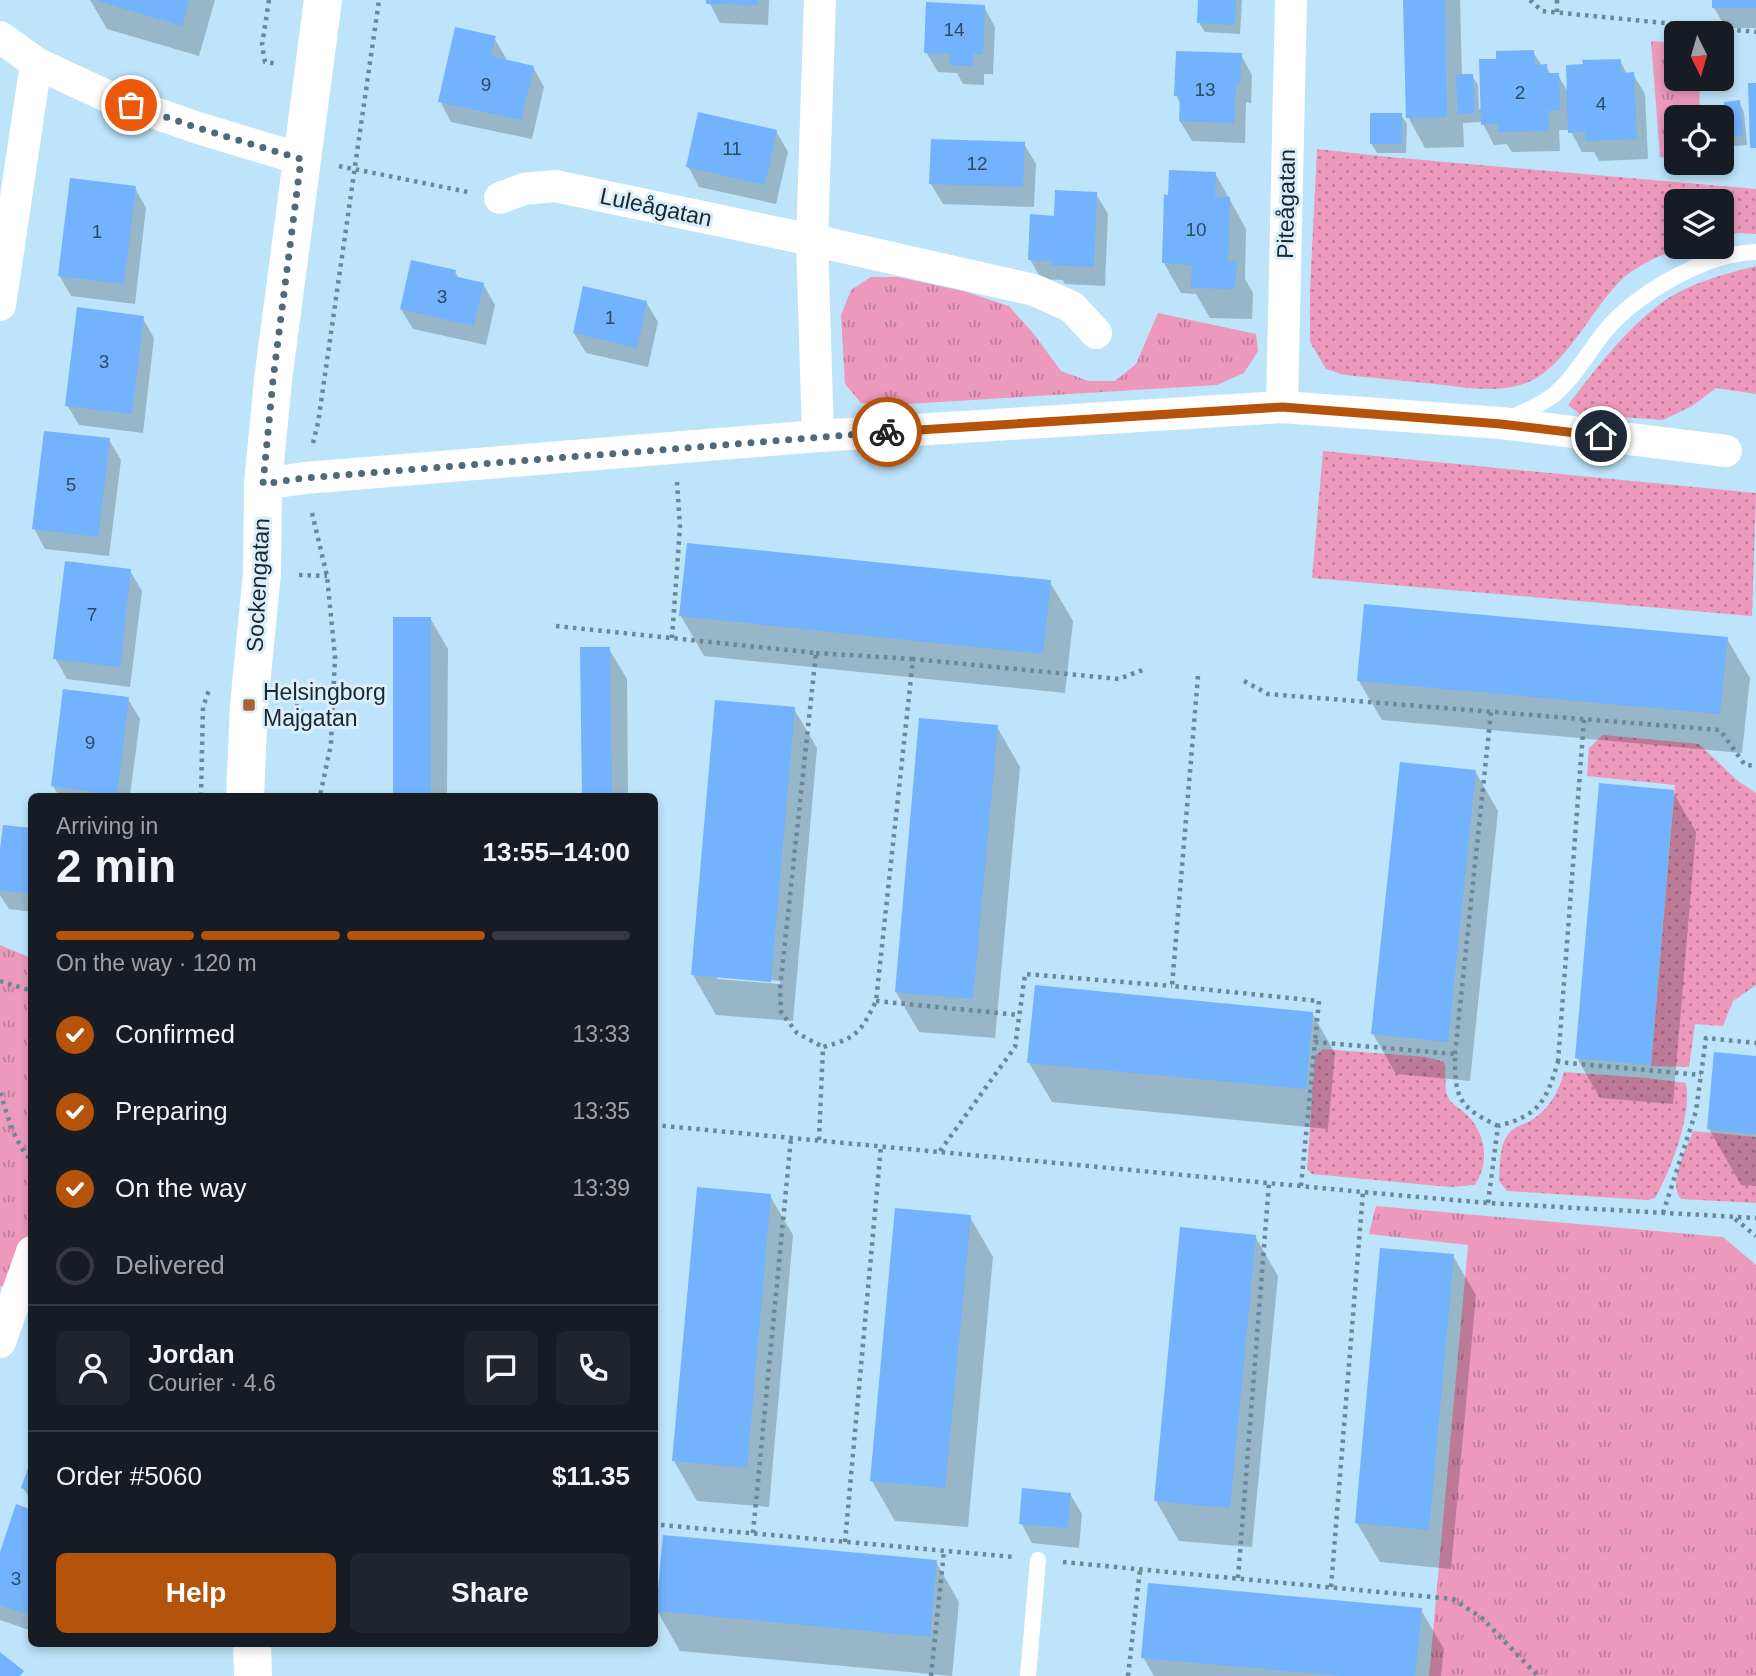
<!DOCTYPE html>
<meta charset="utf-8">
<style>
:root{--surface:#171b24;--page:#20242c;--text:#f1f3f6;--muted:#9ea1a6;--line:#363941;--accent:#b45309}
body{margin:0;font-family:Arial,sans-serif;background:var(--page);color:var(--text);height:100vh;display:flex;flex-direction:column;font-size:26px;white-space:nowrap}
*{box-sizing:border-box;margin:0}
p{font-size:23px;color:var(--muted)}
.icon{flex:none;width:38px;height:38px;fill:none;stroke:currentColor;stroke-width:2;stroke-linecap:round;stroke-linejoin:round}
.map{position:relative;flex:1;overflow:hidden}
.side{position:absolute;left:28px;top:793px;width:630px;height:854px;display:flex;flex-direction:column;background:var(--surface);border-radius:10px;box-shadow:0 4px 10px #0003}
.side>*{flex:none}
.needle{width:46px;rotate:175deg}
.controls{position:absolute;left:1664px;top:21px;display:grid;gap:14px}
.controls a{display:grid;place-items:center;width:70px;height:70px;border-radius:10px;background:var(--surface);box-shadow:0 4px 10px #0003;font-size:35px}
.pin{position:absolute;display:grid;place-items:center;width:60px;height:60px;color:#fff;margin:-30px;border:4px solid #fff;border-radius:50%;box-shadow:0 2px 7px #0007}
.courier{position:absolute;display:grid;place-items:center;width:70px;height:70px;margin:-35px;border:5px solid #b45309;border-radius:50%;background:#fff;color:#222;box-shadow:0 2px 9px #0007}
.headline em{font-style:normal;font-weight:700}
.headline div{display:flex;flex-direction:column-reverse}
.headline{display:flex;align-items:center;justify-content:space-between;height:119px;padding:0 28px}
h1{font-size:46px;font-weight:700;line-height:52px}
.bar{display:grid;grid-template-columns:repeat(4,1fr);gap:10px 7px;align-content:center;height:84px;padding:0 28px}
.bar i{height:9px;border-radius:5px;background:var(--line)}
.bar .selected{background:var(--accent)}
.bar p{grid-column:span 4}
.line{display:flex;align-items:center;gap:18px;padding:0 28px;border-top:2px solid var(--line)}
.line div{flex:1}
.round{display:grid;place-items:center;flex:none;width:74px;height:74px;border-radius:10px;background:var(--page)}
ol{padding:0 28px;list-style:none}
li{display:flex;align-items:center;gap:21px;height:77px}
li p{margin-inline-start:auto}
li .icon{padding:7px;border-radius:50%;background:var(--accent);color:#fff;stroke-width:4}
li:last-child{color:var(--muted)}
li i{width:38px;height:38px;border:4px solid var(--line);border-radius:50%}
.cta{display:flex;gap:14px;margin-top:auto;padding:14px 28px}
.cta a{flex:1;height:80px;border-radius:10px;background:var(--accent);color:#fff;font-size:28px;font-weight:700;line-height:80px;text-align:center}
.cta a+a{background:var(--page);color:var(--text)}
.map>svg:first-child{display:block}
.grass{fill:url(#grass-dots)}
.park{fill:url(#park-tufts)}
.shadow{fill:#0003;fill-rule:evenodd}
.building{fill:#73b2fc}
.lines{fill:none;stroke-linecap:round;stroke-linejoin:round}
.path{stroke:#6b8898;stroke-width:4.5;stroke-dasharray:3.5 5;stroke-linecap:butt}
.lane{stroke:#fff;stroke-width:16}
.street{stroke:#fff;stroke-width:32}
.secondary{stroke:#fff;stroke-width:38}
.done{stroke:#506a79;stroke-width:7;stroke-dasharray:0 12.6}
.route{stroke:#b45309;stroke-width:9}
.poi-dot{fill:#a66233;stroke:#dbeef9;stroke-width:2.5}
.labels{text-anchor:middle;stroke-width:6;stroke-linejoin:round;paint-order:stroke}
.number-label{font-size:19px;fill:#2d4b65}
.street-label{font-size:23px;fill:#162933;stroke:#dbeef9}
.poi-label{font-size:23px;fill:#162933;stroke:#dbeef9;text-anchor:start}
</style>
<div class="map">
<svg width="1756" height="1676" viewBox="0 0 1756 1676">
<defs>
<pattern id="grass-dots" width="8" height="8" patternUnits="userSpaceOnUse" patternTransform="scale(1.75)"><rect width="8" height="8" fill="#ec99bc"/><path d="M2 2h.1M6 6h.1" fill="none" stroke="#be7d99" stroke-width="1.8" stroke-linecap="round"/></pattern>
<pattern id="park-tufts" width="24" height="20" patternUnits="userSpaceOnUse" patternTransform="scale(1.75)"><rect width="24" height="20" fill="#ec99bc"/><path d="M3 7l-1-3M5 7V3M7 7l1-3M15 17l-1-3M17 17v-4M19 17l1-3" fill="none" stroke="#be7d99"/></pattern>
</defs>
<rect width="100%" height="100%" fill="#bde4fa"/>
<g class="grass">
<path d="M1317,149L1389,157L1756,189V234L1739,233L1722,236V201H1676V247H1683C1664,254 1643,262 1627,275C1591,305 1566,373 1520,385C1493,393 1463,387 1435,384C1405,381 1375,378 1345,375L1326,369L1310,342V290Z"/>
<path d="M1756,266V394L1716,388L1692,406L1663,420L1580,414L1568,405C1594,371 1626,329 1660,304C1686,284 1725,274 1756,266Z"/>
<polygon points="1323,451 1756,493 1752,616 1312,578"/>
<polygon points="1603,735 1699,744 1738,781 1756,793 1756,985 1733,1001 1723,1026 1695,1024 1689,1067 1651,1066 1675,785 1587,776 1589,748"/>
<path d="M1323,1049L1426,1057L1444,1062C1447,1072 1444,1085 1447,1095C1451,1105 1459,1107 1466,1114C1486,1133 1490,1162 1475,1185L1450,1187L1312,1174L1307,1169L1315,1056Z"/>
<path d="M1564,1072L1647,1078L1686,1083C1692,1115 1671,1170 1655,1198L1647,1200L1507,1191L1499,1181C1500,1165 1499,1144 1510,1132C1515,1126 1523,1125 1530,1121C1548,1111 1559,1092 1564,1072Z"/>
<path d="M1693,1131L1756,1137V1203L1681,1199C1667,1182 1687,1149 1693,1131Z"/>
</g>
<g class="park">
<polygon points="1651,41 1676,43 1676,79 1700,79 1699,117 1676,117 1676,160 1660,157"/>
<polygon points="871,277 898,277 963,291 1009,306 1033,333 1061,371 1088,381 1115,381 1136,364 1158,313 1256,334 1258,351 1244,373 1217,385 891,405 861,403 845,384 841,315 851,290"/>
<polygon points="0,945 31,958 31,1292 0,1286"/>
<polygon points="1376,1206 1723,1237 1756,1265 1756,1676 1429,1676 1468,1245 1369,1234"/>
</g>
<g class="shadow">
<polygon points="90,0 215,0 199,56 107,29"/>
<polygon points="708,0 769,0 768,25 720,23"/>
<polygon points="1200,0 1242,0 1240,34 1205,32 1199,23"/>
<polygon points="1405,0 1460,0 1462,76 1472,76 1478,85 1479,109 1482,109 1498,61 1533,52 1542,66 1546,66 1551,75 1558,75 1568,92 1620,61 1627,74 1633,74 1645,94 1648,159 1599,161 1594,152 1582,152 1570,130 1559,130 1560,151 1512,152 1507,144 1494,145 1482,122 1463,123 1464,147 1425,148 1408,117"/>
<polygon points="1714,0 1756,0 1756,28 1726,28 1714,8"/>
<polygon points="984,7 995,27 993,74 984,74 984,85 963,84 957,73 938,72 926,52"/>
<polygon points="494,38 506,58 505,61 533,67 544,87 532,139 451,122 440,101"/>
<polygon points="1241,55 1252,75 1251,103 1246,102 1245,143 1192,141 1180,121 1181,105 1176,95"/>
<polygon points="1739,102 1744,112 1747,145 1734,146 1728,137 1726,103"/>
<polygon points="1401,115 1407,124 1406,153 1377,153 1371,143"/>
<polygon points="776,131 788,152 776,204 699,187 688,166"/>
<polygon points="1024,144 1036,164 1034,207 943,204 931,184"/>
<polygon points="1215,173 1246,229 1245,279 1253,293 1252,319 1210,318 1196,294 1181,293 1164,263"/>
<polygon points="135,188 146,208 135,304 71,296 59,275"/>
<polygon points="1096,194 1108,214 1105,286 1065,284 1063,280 1041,279 1030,259 1056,217"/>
<polygon points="455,271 459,279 483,284 495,305 486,345 413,329 401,309"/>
<polygon points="646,302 658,322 648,367 586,353 574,333"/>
<polygon points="142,317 154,338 143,433 79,425 67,405"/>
<polygon points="109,440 121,460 109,556 45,549 34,528"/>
<polygon points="130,571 142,591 130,687 67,679 55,658"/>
<polygon points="1050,582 1073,621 1065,693 704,656 681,616"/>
<polygon points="430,618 448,649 447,796 395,796 395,619"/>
<polygon points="1727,639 1750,678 1742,753 1382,720 1359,681"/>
<polygon points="582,649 609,649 627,679 628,796 584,796"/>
<polygon points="128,699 140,719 130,796 59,796 53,786"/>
<path d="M794,709L817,748L793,1021L716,1015L693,975ZM717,976L780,981V984L717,979Z"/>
<polygon points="997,727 1020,767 995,1038 919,1032 896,992"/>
<polygon points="1475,771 1498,811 1470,1081 1396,1074 1373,1034"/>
<polygon points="1673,792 1696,832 1673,1104 1600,1098 1577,1058"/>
<polygon points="32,830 32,912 9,909 0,895 0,864"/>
<polygon points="1312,1013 1335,1053 1328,1129 1052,1102 1029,1063"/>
<polygon points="1756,1058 1756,1186 1741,1185 1709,1129"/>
<polygon points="770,1196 793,1235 769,1507 697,1501 674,1461"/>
<polygon points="970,1217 993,1257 968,1527 895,1521 872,1481"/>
<polygon points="1255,1236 1278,1276 1252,1547 1179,1541 1156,1501"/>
<polygon points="1453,1256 1476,1295 1451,1569 1380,1562 1357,1523"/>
<polygon points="32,1464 32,1502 23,1488"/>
<polygon points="1070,1494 1082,1514 1079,1548 1032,1543 1021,1523"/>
<polygon points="32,1511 32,1631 0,1620 0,1557"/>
<polygon points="936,1562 959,1602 952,1676 680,1651 657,1611"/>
<polygon points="1421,1610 1444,1649 1441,1676 1154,1676 1143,1657"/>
</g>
<g class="building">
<polygon points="95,0 189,0 182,26"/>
<polygon points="706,0 758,0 758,5 706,4"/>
<polygon points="1198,0 1236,0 1235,25 1197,23"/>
<polygon points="1403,0 1445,0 1447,117 1406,118"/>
<rect x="1712" y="0" width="44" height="8"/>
<polygon points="926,2 985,5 983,55 973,54 973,66 950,65 950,54 924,53"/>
<polygon points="455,27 496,36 491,56 534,66 521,120 438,102"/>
<polygon points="1534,50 1535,65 1547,64 1547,73 1559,73 1560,110 1548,111 1549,131 1498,132 1498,124 1481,125 1479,59 1496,59 1496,51"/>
<polygon points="1176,51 1242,53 1240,83 1236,83 1234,123 1179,121 1180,96 1174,96"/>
<polygon points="1621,59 1621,73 1634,72 1637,139 1585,141 1585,132 1568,133 1566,65 1583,64 1582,60"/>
<polygon points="1456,74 1473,74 1475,113 1458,114"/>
<polygon points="1748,83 1756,83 1756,148 1750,148"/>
<polygon points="1740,100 1743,136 1726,137 1724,102"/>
<polygon points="698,112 777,130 765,185 686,167"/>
<rect x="1370" y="113" width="32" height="31"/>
<polygon points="931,139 1025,142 1023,187 929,184"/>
<polygon points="1169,170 1216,172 1215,197 1230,197 1228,261 1237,261 1235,289 1191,288 1192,265 1162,263 1164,194 1168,195"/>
<polygon points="70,178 136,186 124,284 58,276"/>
<polygon points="1055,190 1097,192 1094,267 1051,265 1052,261 1028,260 1030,214 1054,216"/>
<polygon points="411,260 456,270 454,276 484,283 474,326 400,309"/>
<polygon points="583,286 647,301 637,348 573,333"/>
<polygon points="77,307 144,316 132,414 65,406"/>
<polygon points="44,431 110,438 98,537 32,529"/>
<polygon points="687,543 1051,580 1043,654 679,616"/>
<polygon points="65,561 131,569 120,667 53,659"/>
<polygon points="1364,604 1728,637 1720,714 1357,681"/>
<rect x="393" y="617" width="38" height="179"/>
<polygon points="580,647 610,647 612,796 582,796"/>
<polygon points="63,689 129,697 117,795 51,786"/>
<polygon points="715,700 795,707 771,982 691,975"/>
<polygon points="919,718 998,725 973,999 895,992"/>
<polygon points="1400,762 1476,770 1448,1042 1371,1034"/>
<polygon points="1599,783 1674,790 1651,1065 1575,1058"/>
<polygon points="3,825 32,828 32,894 0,890 0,849"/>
<polygon points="1035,985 1313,1012 1306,1089 1027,1063"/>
<polygon points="1714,1052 1756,1056 1756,1134 1707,1129"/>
<polygon points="697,1187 771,1194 747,1468 672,1461"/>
<polygon points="895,1208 971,1215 945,1488 870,1481"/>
<polygon points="1180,1227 1256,1235 1230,1508 1154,1501"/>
<polygon points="1380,1248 1454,1254 1429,1530 1355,1523"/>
<polygon points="31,1460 32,1460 32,1491 21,1488"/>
<polygon points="1022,1488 1071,1493 1068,1528 1019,1524"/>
<polygon points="16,1504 32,1510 32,1616 0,1605 0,1552"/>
<polygon points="663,1535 937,1560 930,1637 656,1611"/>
<polygon points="1148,1583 1422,1608 1415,1676 1344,1676 1141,1658"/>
<polygon points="0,1652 24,1671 20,1676 0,1676"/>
</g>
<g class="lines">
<g class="path">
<polyline points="269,0 262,45 265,62 278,64"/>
<polyline points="1530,0 1542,11 1756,32"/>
<polyline points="1557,0 1557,13"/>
<polyline points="339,166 468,192"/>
<polyline points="313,443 318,423 379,0"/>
<polyline points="312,513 327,576 335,657 331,744 320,796"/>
<polyline points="299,575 327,576"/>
<polyline points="556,626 816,653 780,989 781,1012 797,1033 823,1047"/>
<polyline points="672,638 680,527 677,482"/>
<polyline points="816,653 913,659"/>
<polyline points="1198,676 1172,986 1319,1001 1315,1042"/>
<polyline points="1244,681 1268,694 1720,730 1745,765 1756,766"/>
<polyline points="295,706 301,707 300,724 310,724"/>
<polyline points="201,796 203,707 209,690"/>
<polyline points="0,981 32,991"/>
<polyline points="876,1001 1019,1015"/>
<polyline points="1455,1054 1491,712"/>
<polyline points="1558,1062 1584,719"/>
<path d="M0,1093C8,1116 14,1143 32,1161"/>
<polyline points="654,1125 1363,1192 1488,1203 1756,1218"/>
<path d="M819,1140L823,1047C857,1038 861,1032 876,1001L913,659L1119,679L1145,669"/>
<polyline points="940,1151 1015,1047 1025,974 1172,986"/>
<path d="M1301,1186L1315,1042L1455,1054C1455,1098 1457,1106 1498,1126"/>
<path d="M1488,1203L1498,1126C1540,1115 1546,1101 1558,1062L1701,1075"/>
<polyline points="1663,1213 1696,1111 1706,1038 1756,1043"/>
<polyline points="1735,1219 1756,1236"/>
<polyline points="661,1525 1013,1557"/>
<polyline points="753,1533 791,1138"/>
<polyline points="845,1542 881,1146"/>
<polyline points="1063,1562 1453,1599 1482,1618 1538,1676"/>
<polyline points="1238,1578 1269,1183"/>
<polyline points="1331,1587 1363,1192"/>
<polyline points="931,1676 944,1551"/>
<polyline points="1128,1676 1140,1570"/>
</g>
<g class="lane">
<path d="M1507,420C1522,412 1542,405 1555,394C1575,376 1586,356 1602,335C1633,295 1705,253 1756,252"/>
<polyline points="1028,1676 1038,1560"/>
</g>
<g class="street">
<polyline points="0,37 36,63 109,97 198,128 301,159"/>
<polyline points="500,198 524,189 555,186 812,240 1034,290 1072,307 1096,333"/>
<polyline points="0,305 36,63"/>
<polyline points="1282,407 1291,0"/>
<polyline points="818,436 812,240 820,0"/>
<polyline points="263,484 305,478 818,436 1282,407 1501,423 1726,451"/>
<polyline points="0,1342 32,1252"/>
</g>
<g class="secondary">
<polyline points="245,796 249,705 262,573 263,484 273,380 323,0"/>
<polyline points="252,1643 253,1676"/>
</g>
</g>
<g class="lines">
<polyline class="done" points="131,105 198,128 301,159 273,380 263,484 304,478 887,432"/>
<polyline class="route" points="887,432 1282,407 1501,424 1601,436"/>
</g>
<rect class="poi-dot" x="242" y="698" width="14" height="14" rx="3.5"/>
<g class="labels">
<g class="number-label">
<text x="954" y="36">14</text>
<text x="486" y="91">9</text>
<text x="1205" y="96">13</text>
<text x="1520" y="99">2</text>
<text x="1601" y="110">4</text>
<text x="732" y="155">11</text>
<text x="977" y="170">12</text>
<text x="1196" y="236">10</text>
<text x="97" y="238">1</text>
<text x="442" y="303">3</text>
<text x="610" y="324">1</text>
<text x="104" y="368">3</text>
<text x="71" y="491">5</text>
<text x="92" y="621">7</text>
<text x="90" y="749">9</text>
<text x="16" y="1585">3</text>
</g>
<g class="street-label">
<text transform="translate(1286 204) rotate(-89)" y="8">Piteågatan</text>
<text transform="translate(656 207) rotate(12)" y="8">Luleågatan</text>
<text transform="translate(258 585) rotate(-87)" y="8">Sockengatan</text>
</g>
<g class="poi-label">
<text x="263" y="700">Helsingborg<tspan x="263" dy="26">Majgatan</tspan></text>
</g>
</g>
</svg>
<div class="controls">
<a><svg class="needle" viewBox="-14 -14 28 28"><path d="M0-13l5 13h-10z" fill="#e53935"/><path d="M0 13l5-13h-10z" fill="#9ea1a6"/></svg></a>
<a><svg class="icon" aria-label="locate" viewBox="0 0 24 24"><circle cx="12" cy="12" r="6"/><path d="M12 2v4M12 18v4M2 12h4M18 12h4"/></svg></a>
<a><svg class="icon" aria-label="layers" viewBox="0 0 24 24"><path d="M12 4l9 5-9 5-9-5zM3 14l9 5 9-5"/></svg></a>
</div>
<div class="pin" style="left:131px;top:105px;background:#ea580c"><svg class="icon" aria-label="bag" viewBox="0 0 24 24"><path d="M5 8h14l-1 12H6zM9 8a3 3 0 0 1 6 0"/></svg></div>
<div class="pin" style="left:1601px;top:436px;background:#1f2937"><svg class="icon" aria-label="home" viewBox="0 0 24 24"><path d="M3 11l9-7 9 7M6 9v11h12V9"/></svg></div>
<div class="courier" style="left:887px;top:432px"><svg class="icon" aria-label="bike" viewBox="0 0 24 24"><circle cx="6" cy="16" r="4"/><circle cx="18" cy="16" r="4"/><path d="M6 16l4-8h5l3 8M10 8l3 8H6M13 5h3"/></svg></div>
<section class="side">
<div class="headline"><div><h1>2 min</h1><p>Arriving in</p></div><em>13:55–14:00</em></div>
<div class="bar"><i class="selected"></i><i class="selected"></i><i class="selected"></i><i></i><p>On the way · 120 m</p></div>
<ol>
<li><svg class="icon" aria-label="check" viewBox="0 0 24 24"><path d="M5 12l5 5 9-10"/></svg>Confirmed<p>13:33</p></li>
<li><svg class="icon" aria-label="check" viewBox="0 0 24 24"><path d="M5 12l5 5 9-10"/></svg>Preparing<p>13:35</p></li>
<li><svg class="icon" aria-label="check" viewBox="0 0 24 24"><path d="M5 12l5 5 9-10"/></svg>On the way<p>13:39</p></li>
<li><i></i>Delivered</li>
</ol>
<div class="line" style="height:126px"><a class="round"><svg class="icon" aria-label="person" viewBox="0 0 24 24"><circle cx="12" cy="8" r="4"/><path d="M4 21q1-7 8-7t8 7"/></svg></a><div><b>Jordan</b><p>Courier · 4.6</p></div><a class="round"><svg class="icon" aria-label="chat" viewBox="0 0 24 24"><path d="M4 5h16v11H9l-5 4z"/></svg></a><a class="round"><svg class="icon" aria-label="phone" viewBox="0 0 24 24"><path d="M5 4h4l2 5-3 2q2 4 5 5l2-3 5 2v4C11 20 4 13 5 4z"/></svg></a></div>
<div class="line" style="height:91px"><div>Order #5060</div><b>$11.35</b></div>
<div class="cta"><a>Help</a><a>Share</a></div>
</section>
</div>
